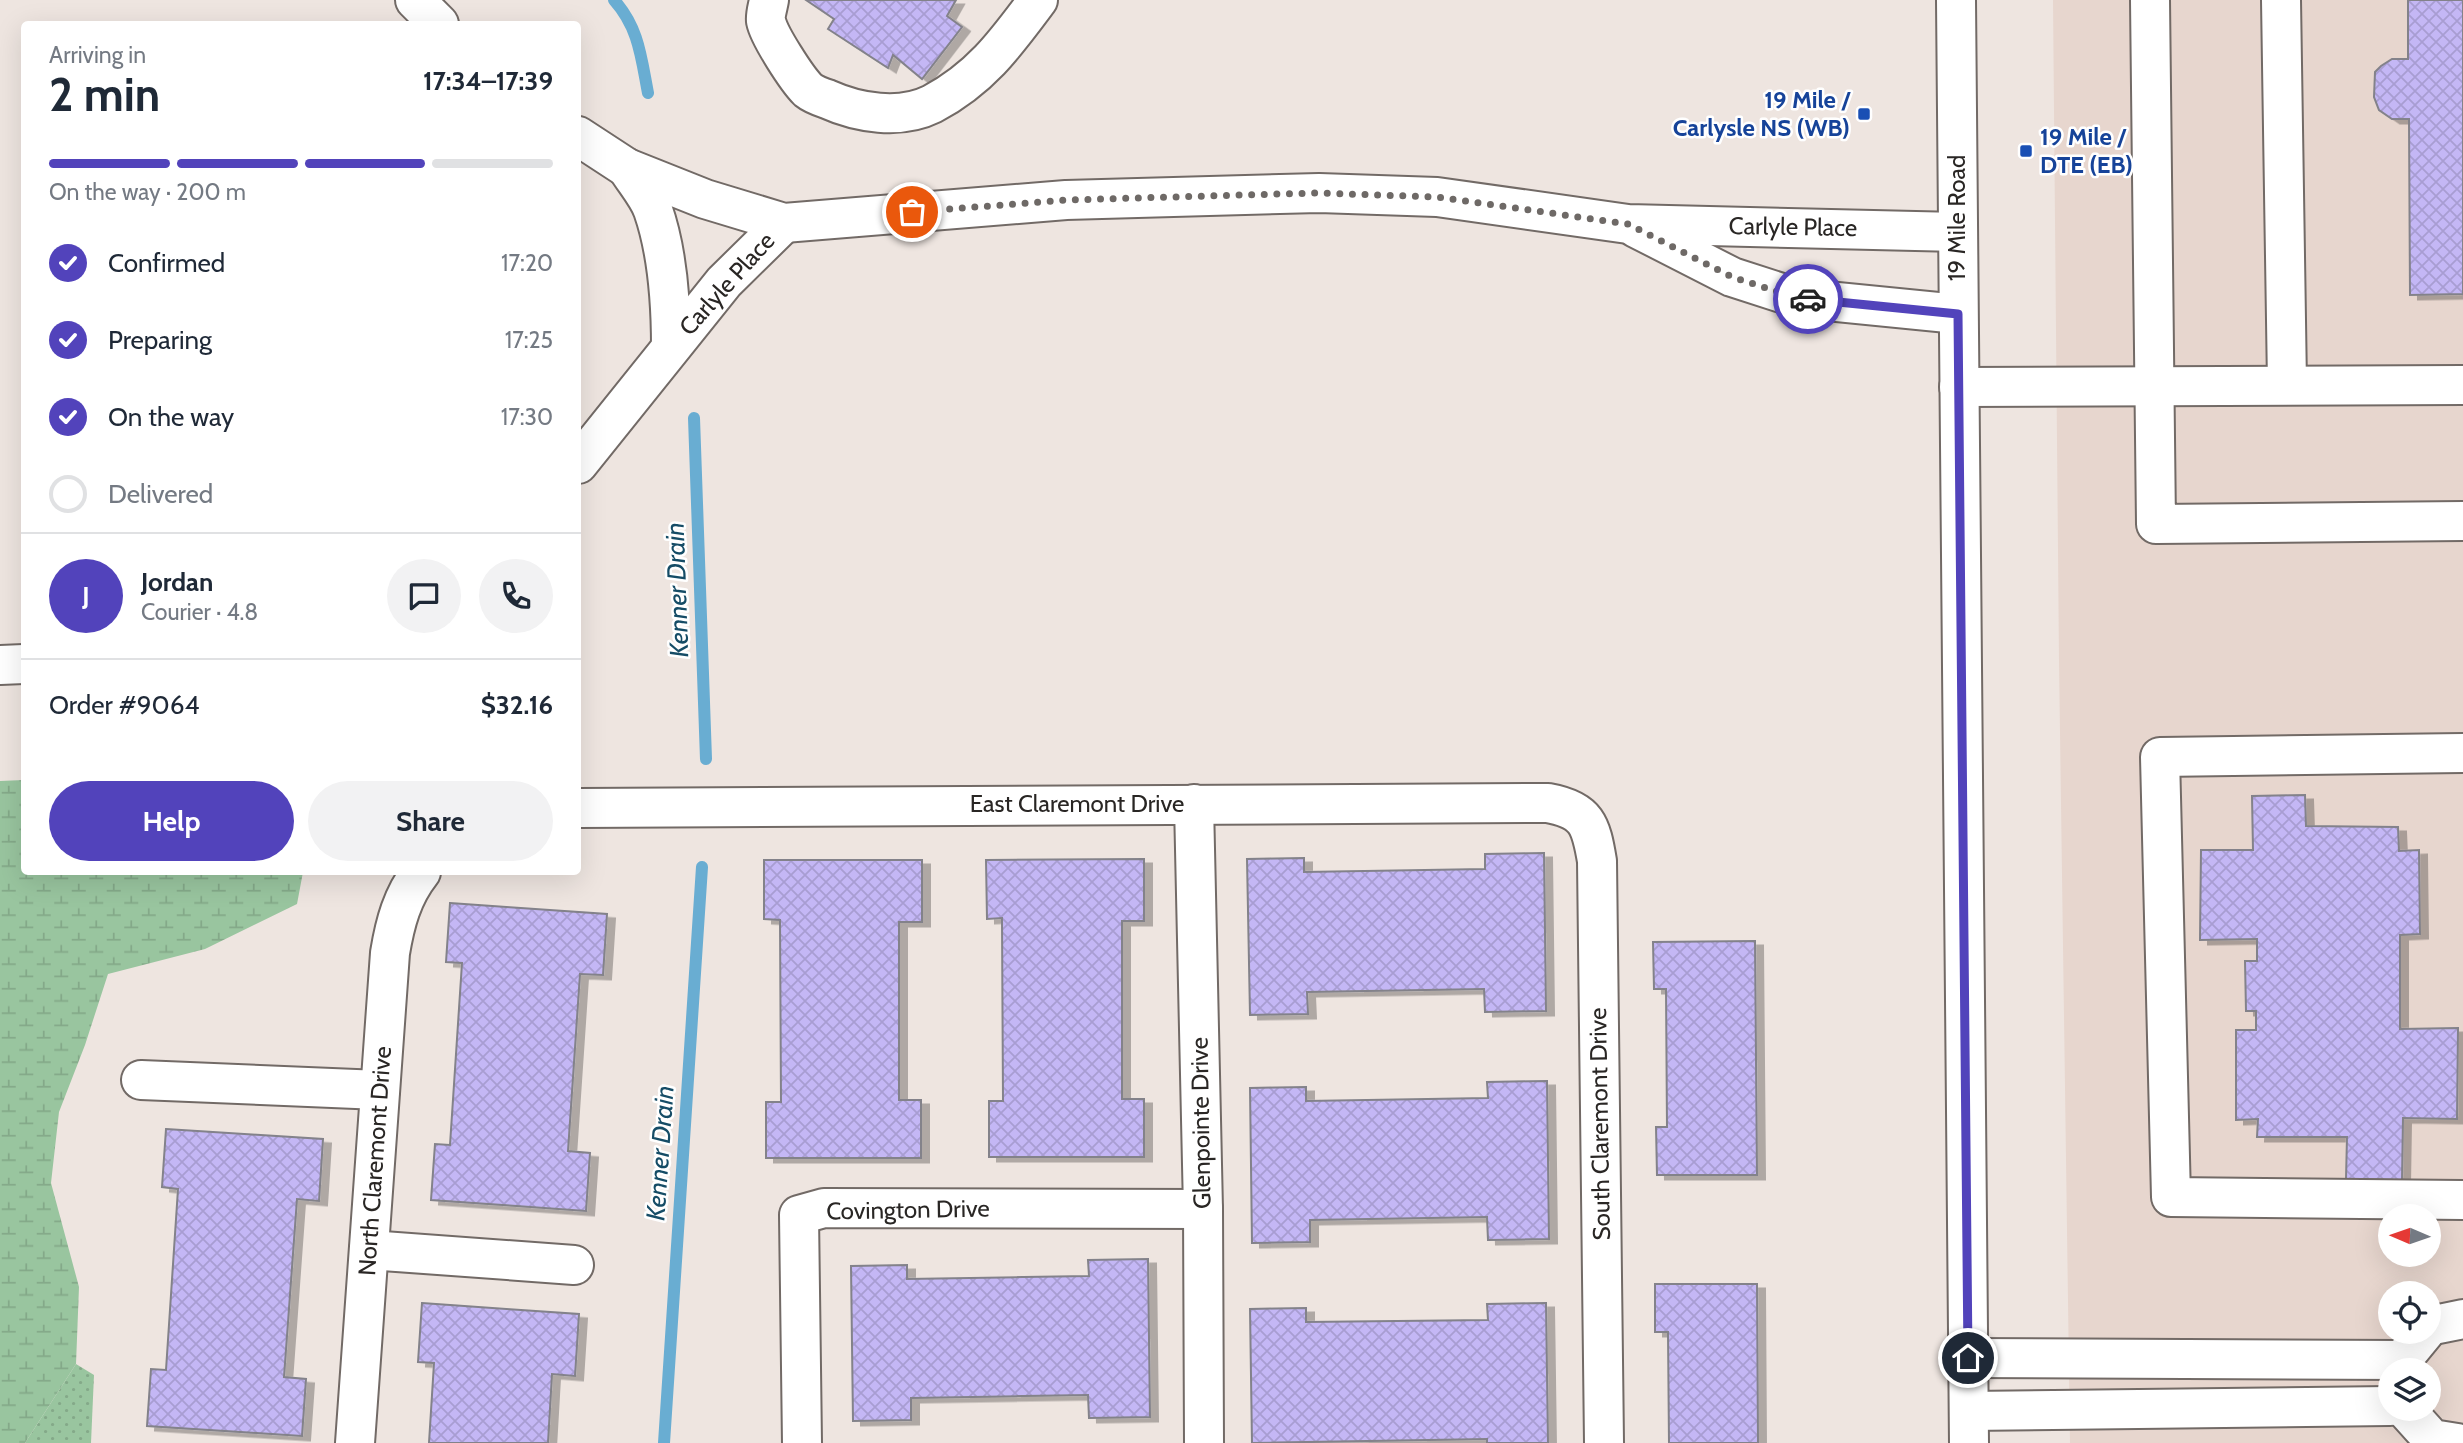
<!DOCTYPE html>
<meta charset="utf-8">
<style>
:root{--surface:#fff;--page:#f2f2f3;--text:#1f2937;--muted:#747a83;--line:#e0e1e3;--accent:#5243bb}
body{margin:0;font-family:Cabin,sans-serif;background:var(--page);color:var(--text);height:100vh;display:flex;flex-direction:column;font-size:26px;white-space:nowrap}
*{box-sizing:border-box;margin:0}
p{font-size:23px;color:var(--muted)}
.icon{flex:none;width:38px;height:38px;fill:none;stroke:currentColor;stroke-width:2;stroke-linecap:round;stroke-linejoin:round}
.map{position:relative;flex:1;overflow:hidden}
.side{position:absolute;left:21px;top:21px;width:560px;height:854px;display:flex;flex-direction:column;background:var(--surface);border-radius:7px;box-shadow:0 7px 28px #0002}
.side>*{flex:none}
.needle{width:46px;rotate:272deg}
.controls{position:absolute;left:2378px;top:1204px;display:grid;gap:14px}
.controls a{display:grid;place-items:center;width:63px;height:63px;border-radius:50%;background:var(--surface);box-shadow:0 7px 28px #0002;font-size:35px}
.pin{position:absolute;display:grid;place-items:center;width:60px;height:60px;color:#fff;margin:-30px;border:4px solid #fff;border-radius:50%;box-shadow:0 2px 7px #0007}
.courier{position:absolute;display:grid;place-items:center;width:70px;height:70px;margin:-35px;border:5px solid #5243bb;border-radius:50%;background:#fff;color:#222;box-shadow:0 2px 9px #0007}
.overview em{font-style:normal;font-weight:800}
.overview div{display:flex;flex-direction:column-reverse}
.overview{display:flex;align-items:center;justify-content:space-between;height:119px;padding:0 28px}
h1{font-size:46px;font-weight:800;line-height:52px}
.bar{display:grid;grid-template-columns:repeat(4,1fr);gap:10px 7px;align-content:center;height:84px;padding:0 28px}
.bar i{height:9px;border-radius:5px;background:var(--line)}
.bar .on{background:var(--accent)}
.bar p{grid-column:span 4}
.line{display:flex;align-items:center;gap:18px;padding:0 28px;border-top:2px solid var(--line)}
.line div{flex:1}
.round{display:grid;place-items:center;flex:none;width:74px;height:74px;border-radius:37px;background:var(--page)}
ol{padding:0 28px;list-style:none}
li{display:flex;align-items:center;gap:21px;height:77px}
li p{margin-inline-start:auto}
li .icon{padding:7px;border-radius:50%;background:var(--accent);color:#fff;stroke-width:4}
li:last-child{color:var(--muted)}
li i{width:38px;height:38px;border:4px solid var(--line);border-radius:50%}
.primary-button{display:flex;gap:14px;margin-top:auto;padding:14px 28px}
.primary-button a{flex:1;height:80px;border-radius:42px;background:var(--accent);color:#fff;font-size:28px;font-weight:800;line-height:80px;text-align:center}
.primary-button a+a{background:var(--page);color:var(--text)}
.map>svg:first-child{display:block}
.built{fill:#e7d6ce;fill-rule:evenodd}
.grass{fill:url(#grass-dots)}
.wetland{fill:url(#wetland-marsh)}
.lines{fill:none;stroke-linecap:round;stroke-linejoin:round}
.stream{stroke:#69add2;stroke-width:12}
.building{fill:url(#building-cross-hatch);stroke:#83828a;stroke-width:2;filter:url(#shadow)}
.minor-casing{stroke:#726a66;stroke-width:42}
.minor{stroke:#fff;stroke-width:38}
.done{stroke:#6e6966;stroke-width:7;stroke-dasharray:0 12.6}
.route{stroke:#5243bb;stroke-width:9}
.transit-dot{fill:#1a4fb4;stroke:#fff;stroke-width:2.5}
.labels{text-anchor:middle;stroke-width:5;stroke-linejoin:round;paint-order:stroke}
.transit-label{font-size:24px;font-weight:bold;fill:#164399;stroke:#fff;text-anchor:end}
.street-label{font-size:24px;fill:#292624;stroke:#fff}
.water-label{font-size:26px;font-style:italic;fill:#154c66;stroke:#fff}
</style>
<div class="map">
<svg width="2463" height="1443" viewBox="0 0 2463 1443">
<defs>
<pattern id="grass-dots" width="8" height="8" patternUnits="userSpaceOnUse" patternTransform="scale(1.75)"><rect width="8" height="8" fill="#99c59f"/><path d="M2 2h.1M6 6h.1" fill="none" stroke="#84a989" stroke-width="1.8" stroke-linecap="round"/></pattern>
<pattern id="wetland-marsh" width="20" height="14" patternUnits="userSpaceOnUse" patternTransform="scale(1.75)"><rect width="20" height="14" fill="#99c59f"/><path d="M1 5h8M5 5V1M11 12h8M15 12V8" fill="none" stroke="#84a989"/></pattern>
<pattern id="building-cross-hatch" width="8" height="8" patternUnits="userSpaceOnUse" patternTransform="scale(1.75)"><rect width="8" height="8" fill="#c4b7f5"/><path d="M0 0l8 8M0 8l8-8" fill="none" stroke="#a89dd2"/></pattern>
<filter id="shadow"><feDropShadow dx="8" dy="4.5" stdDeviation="0" flood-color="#0004"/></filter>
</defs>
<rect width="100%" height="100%" fill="#eee5e0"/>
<path class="built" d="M2053,0H2463V1443H2070L2059,661ZM2390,1216H2429V1255H2390ZM2390,1293H2429V1332H2390ZM2390,1370H2429V1409H2390Z"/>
<polygon class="grass" points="76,1364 94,1375 91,1443 25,1443"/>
<polygon class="wetland" points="24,780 24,872 303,872 297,904 205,949 108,974 85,1045 59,1112 51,1183 79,1287 76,1364 25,1443 0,1443 0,781"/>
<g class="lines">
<g class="stream">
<path d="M614,0C639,28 641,57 648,93"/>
<polyline points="694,418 706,759"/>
<polyline points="664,1443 702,867"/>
</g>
</g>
<g class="building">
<polygon points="806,0 956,0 947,16 962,27 922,79 893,55 888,68 828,29 834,19"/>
<polygon points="2408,0 2463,0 2463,294 2410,295 2409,119 2392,119 2379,110 2374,97 2375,72 2381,66 2392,59 2408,59"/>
<polygon points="2305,795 2306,826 2398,827 2399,851 2419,850 2420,934 2400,935 2400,1029 2458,1028 2457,1119 2403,1118 2402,1180 2346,1179 2347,1137 2257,1137 2258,1119 2236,1120 2236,1030 2256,1030 2256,1011 2246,1011 2245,961 2257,961 2257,939 2200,940 2201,850 2253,850 2252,796"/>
<polygon points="1544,853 1546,1011 1485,1012 1484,989 1307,992 1308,1014 1250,1015 1247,859 1304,858 1304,872 1485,869 1485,854"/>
<polygon points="1144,859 1144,921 1122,921 1122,1099 1144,1099 1144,1157 989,1157 989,1101 1003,1101 1002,918 987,919 986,860"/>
<polygon points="764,860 922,860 922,922 899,922 899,1100 921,1100 921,1158 766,1158 766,1102 781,1102 780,920 764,919"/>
<polygon points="450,903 607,914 603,975 580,974 568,1151 590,1153 586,1211 431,1200 435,1144 450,1145 462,963 446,962"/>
<polygon points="1755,941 1757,1175 1657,1175 1656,1127 1667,1127 1666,989 1654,989 1653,942"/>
<polygon points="1547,1081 1549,1239 1488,1240 1487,1217 1310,1220 1310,1242 1252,1243 1250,1088 1306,1087 1306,1101 1488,1098 1487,1082"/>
<polygon points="166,1129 323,1139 319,1201 297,1199 284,1377 306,1379 302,1436 147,1426 151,1369 166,1370 178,1189 162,1187"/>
<polygon points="1148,1259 1150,1417 1089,1418 1088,1395 911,1398 911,1420 853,1421 851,1266 907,1265 907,1279 1089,1276 1088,1260"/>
<polygon points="1655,1284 1757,1284 1758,1443 1669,1443 1668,1332 1655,1332"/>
<polygon points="422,1303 579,1314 575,1376 552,1374 548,1443 429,1443 434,1363 418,1362"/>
<polygon points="1546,1303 1548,1443 1487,1443 1487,1439 1252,1443 1250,1309 1306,1308 1306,1322 1488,1320 1487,1304"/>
</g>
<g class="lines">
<g class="minor-casing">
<g id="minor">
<polyline points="415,0 439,24"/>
<path d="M769,0C768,6 765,15 766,21C769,36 797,79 808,90C813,94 821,97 827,99C858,113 900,120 932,104C981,78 1006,43 1038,0"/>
<polyline points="1956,0 1969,1443"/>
<polyline points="2150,0 2156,524 2463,521"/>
<polyline points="2281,0 2287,384"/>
<polyline points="578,136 627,168 705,199 784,223 1066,200 1319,193 1437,197 1628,224 1958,232"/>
<path d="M627,168C635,181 648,196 653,210C668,253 671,302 671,347"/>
<polyline points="1636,228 1732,277 1797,298 1958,314"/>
<polyline points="1959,387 2463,385"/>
<polyline points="578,464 724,282 784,223"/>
<polyline points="0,665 24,664"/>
<polyline points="2463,753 2160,757 2171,1197 2463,1200"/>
<polyline points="1194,804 1203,1209 1204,1443"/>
<path d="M578,808L1548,803C1587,810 1591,825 1597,861L1604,1443"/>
<polyline points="141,1080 380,1090"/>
<polyline points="369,1250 574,1265"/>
<polyline points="2429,1326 2463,1319"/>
<polyline points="1968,1358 2402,1360 2425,1332"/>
<polyline points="2405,1409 2432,1439 2457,1443"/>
<polyline points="1969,1411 2390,1406"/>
<path d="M355,1443L390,953C395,923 402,896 421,872"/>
<polyline points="802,1443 799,1215 824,1208 1203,1209"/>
</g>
</g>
<use href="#minor" class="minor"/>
</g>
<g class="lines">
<polyline class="done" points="912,212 1066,200 1243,195 1319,193 1437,197 1628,224 1732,277 1797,298 1808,299"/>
<polyline class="route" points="1808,299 1958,314 1968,1358"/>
</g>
<g class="transit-dot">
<rect x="1857" y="107" width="14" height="14" rx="3.5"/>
<rect x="2019" y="144" width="14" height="14" rx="3.5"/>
</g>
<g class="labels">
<g class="transit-label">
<text x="1850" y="108">19 Mile /<tspan x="1850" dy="28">Carlysle NS (WB)</tspan></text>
<text x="2040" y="145" text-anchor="start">19 Mile /<tspan x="2040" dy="28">DTE (EB)</tspan></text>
</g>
<g class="street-label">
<text transform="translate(1957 218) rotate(-90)" y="8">19 Mile Road</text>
<text transform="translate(1793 227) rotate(1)" y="8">Carlyle Place</text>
<text transform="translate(727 284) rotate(-48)" y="8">Carlyle Place</text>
<text x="1077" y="812">East Claremont Drive</text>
<text transform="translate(1201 1123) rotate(-91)" y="8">Glenpointe Drive</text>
<text transform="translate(1600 1124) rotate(-91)" y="8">South Claremont Drive</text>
<text transform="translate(375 1161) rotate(-86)" y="8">North Claremont Drive</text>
<text transform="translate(908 1210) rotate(-1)" y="8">Covington Drive</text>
</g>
<g class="water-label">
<text transform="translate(677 590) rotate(-92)" y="9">Kenner Drain</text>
<text transform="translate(660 1153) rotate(-86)" y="9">Kenner Drain</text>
</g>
</g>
</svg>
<div class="controls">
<a><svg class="needle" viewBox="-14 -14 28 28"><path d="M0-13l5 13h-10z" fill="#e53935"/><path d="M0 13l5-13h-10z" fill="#747a83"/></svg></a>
<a><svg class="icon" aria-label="locate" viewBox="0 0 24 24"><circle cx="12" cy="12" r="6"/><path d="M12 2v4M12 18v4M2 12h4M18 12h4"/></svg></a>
<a><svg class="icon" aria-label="layers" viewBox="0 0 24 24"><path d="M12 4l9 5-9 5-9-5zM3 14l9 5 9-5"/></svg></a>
</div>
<div class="pin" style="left:912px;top:212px;background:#ea580c"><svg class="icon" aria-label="bag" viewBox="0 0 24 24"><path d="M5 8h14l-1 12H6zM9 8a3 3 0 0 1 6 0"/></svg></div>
<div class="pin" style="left:1968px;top:1358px;background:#1f2937"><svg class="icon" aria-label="home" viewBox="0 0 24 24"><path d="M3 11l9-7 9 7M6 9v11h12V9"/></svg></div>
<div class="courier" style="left:1808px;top:299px"><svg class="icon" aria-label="car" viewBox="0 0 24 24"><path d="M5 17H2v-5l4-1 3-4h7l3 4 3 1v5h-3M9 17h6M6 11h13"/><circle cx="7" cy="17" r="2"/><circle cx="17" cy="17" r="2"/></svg></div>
<section class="side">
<div class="overview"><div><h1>2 min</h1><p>Arriving in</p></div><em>17:34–17:39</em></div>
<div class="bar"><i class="on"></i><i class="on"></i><i class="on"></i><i></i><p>On the way · 200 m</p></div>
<ol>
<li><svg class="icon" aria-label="check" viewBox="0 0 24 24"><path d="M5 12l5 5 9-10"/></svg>Confirmed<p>17:20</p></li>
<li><svg class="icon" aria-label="check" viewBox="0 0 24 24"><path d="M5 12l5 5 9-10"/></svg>Preparing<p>17:25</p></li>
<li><svg class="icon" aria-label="check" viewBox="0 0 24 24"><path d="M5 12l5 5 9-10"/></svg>On the way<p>17:30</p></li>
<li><i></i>Delivered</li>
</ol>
<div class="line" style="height:126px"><b class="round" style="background:var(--accent);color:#fff">J</b><div><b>Jordan</b><p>Courier · 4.8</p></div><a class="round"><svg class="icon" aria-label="chat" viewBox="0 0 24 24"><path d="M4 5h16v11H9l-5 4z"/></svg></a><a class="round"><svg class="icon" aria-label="phone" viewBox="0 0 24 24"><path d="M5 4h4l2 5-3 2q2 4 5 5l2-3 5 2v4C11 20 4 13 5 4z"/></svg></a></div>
<div class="line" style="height:91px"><div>Order #9064</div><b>$32.16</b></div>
<div class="primary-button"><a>Help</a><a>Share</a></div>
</section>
</div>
